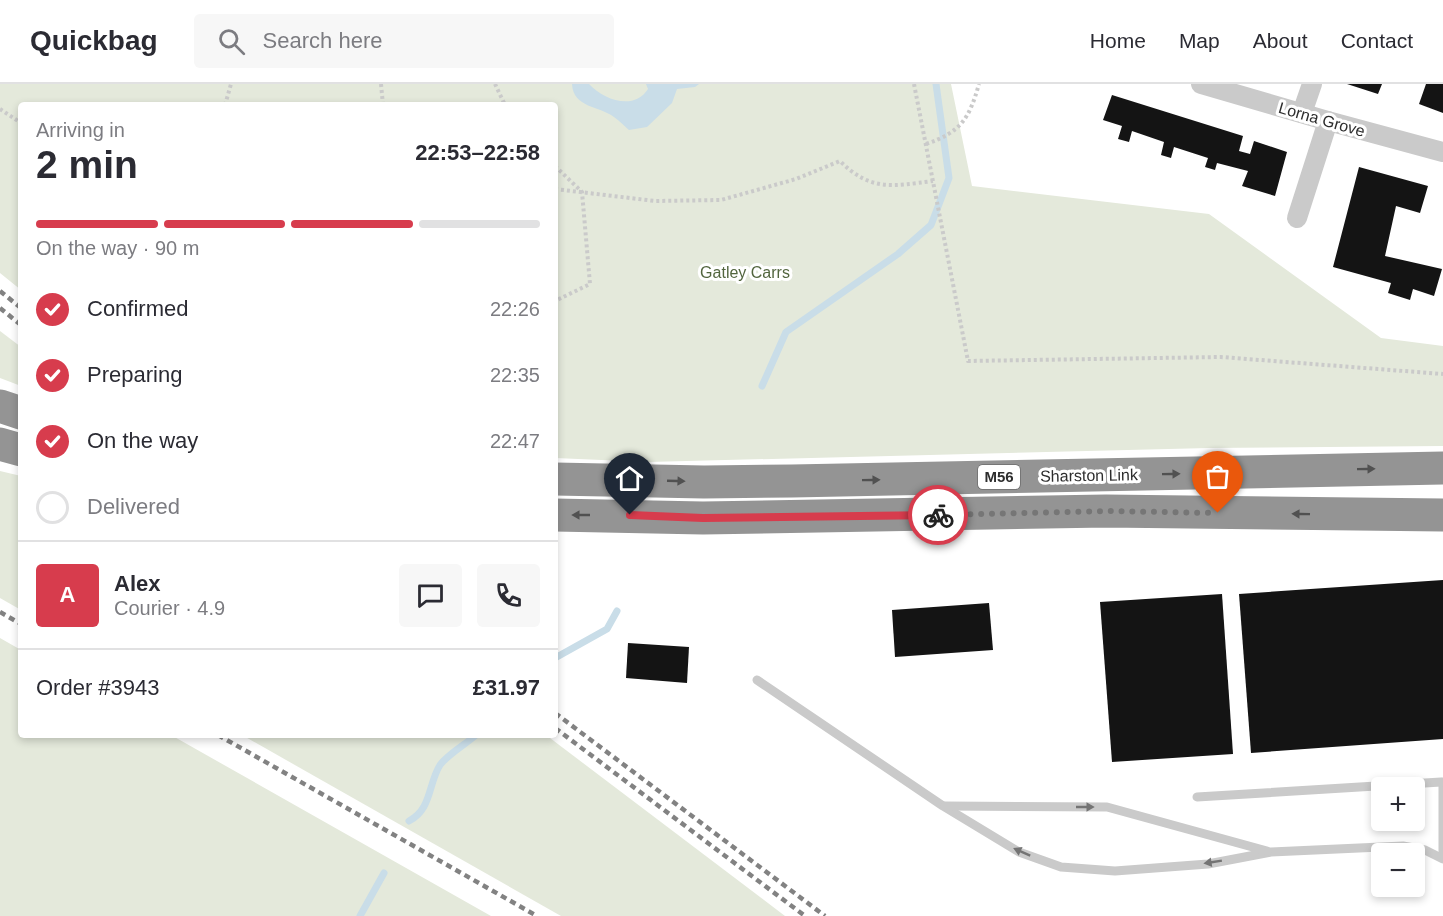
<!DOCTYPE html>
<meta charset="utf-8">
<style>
:root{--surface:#fff;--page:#f7f7f7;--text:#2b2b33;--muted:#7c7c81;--line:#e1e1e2;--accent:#d73c4d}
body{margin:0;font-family:Arial,sans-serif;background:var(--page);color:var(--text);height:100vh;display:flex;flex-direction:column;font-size:22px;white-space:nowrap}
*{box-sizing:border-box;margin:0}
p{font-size:20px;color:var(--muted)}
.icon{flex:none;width:33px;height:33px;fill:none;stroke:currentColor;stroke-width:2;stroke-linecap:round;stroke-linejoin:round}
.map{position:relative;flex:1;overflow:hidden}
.side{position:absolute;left:18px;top:18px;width:540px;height:636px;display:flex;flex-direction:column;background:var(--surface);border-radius:6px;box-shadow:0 3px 9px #0003}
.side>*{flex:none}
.controls{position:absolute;left:1371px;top:693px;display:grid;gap:12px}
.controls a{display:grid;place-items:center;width:54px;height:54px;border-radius:6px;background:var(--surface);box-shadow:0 3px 9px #0003;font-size:30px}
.pin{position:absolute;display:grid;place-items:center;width:51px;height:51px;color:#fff;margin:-62px -26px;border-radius:50% 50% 50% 0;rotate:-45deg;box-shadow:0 0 6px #0007}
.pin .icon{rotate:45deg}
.courier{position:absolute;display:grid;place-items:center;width:60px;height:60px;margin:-30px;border:4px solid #d73c4d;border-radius:50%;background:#fff;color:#222;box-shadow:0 2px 8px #0007}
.overview em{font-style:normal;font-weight:700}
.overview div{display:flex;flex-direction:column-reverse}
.overview{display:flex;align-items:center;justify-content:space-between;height:102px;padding:0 18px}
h1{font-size:39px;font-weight:700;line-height:45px}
.bar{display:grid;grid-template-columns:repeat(4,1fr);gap:9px 6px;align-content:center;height:72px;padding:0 18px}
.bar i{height:8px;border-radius:4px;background:var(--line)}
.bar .current{background:var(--accent)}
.bar p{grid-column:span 4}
.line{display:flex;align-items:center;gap:15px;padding:0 18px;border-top:2px solid var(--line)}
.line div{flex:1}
.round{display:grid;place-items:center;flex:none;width:63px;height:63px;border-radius:6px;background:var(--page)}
ol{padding:0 18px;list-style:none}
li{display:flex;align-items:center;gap:18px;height:66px}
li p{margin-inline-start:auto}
li .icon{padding:6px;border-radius:50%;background:var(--accent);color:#fff;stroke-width:4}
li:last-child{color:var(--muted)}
li i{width:33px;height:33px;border:3px solid var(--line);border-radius:50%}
header{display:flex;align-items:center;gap:36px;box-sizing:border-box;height:84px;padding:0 30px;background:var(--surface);border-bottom:2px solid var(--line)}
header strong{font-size:28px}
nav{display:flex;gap:33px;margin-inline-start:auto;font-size:21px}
.search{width:420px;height:54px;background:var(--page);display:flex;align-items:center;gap:15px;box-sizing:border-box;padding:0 21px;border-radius:6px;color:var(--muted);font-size:22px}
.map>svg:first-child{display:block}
.green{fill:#e4e9db}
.water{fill:#c9dde8}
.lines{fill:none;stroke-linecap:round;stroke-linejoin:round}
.stream{stroke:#c9dde8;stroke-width:7}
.building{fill:#141414}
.path{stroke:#cacaca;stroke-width:4;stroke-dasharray:3 3;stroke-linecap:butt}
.lane{stroke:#cacaca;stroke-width:9}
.street{stroke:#cacaca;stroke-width:20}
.highway{stroke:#949494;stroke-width:33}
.rail{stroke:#828282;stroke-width:4.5;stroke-dasharray:6 4.5;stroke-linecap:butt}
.oneway{fill:#515151}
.oneway2{fill:#747474}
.done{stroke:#767676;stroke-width:6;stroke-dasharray:0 10.8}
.route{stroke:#d73c4d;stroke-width:8}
.labels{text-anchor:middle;stroke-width:6;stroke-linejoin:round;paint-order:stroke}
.shield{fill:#fff;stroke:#6c6c6c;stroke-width:1.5}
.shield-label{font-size:15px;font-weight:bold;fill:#2d2d2d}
.street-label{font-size:16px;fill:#2d2d2d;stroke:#fff}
.park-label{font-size:16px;fill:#52653e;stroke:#fff}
</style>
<header>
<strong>Quickbag</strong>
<div class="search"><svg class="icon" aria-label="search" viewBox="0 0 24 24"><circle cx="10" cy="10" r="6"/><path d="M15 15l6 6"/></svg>Search here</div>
<nav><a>Home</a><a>Map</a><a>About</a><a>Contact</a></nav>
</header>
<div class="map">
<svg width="1443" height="832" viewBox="0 0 1443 832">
<rect width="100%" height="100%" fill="#fff"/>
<g class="green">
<polygon points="0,0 951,0 972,102 1209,130 1381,254 1443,262 1443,362 1209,364 648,378 555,374 555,21 21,21 21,206 0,189"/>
<polygon points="0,247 21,263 21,302 0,294"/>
<polygon points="0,387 21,392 21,526 0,514"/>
<polygon points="0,554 21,566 21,651 171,651 491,832 0,832"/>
<polygon points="242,651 546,651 785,832 561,832"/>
</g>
<path class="water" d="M572,0H589C604,16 634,27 648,5L646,0H699L695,3L677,5L672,19L647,43L629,46C624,42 620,37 614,33C600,22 573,24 572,0Z"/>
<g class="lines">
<g class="stream">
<polyline points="762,302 786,248 898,170 931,141 949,94 936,0"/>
<polyline points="555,574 607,545 617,527"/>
<path d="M409,737C432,725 428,700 440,681C448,670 466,660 476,651"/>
<polyline points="360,832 384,789"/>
</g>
</g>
<g class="building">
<polygon points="1347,0 1382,0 1378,10"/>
<polygon points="1426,0 1443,0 1443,29 1419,20"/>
<polygon points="1112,11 1243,52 1239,67 1250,70 1254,57 1287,68 1275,112 1242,102 1248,87 1217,79 1215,86 1205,83 1208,74 1174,63 1171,74 1161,71 1164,58 1132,47 1129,58 1118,55 1122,42 1103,36"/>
<polygon points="1359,83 1428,102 1420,129 1396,122 1385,172 1442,185 1434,212 1413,205 1410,216 1388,209 1391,199 1333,183"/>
<polygon points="1443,496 1443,655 1251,669 1239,510"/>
<polygon points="1222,510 1233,670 1112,678 1100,518"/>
<polygon points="989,519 993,566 895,573 892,526"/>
<polygon points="628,559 689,563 687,599 626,594"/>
</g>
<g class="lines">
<g class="path">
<polyline points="381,0 383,21"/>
<polyline points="495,0 505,21"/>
<polyline points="914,0 968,277 1221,273 1443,290"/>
<polyline points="225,21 231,0"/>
<polyline points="0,25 21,39"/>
<path d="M926,60C961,48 969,35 979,0"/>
<polyline points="555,82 582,108 590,200 555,217"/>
<path d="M555,105L655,117L721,116L796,95L840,77C871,108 893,102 933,97"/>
</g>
<g class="lane">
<polyline points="757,596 943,722 1019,768 1061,783 1115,787 1208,780 1271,768 1403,762 1425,766 1443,775"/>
<polyline points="1443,698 1443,768"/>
<polyline points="1197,713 1441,698"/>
<polyline points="945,722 1107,723 1267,767"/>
</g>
<g class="street">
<polyline points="1201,0 1328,37 1443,68"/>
<polyline points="1302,29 1312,0"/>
<polyline points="1297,134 1328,37"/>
</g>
<g class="highway">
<polyline points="0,322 21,329"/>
<polyline points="0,360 21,366"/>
<polyline points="555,395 704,398 792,397 1443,384"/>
<polyline points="555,431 703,434 1106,427 1443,431"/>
</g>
<g class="rail">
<polyline points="0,207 21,224"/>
<polyline points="0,224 21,241"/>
<polyline points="0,528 21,540"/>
<polyline points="555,629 825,832"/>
<polyline points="555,644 805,832"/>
<polyline points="218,651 537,832"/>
</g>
</g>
<defs><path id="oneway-solid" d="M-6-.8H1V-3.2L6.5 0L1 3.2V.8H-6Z" transform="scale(1.5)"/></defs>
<g class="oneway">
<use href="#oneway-solid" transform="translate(1366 385) rotate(-1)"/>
<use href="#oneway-solid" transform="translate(1171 390) rotate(-1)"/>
<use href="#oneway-solid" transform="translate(871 396) rotate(-1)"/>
<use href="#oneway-solid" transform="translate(676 397) rotate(2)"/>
<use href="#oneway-solid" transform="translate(1301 430) rotate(-179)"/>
<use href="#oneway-solid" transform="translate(581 431) rotate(-180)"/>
</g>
<g class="oneway2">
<use href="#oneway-solid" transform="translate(1085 723)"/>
<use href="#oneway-solid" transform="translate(1022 768) rotate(-156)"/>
<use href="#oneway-solid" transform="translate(1213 778) rotate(171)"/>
</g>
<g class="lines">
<polyline class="done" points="938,431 1106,427 1218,429"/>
<polyline class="route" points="630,431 703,434 938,431"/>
</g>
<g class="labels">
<rect class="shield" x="978" y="381" width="42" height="24" rx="4.5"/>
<g class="shield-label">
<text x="999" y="398">M56</text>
</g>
<g class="street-label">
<text transform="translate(1322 35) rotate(16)" y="6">Lorna Grove</text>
<text transform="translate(1089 391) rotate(-1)" y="6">Sharston Link</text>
</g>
<g class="park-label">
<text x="745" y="194">Gatley Carrs</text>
</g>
</g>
</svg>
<div class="controls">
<a>+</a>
<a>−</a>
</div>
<div class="pin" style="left:1218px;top:429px;background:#ea580c"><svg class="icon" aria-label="bag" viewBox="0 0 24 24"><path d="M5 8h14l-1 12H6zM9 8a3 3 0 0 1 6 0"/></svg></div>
<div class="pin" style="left:630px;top:431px;background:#1f2937"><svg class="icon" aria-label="home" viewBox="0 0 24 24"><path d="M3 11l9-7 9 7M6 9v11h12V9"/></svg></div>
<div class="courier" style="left:938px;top:431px"><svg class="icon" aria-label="bike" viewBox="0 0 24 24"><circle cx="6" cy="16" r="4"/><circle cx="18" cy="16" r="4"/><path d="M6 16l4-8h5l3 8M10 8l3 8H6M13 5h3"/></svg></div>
<section class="side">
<div class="overview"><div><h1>2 min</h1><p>Arriving in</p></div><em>22:53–22:58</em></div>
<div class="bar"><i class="current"></i><i class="current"></i><i class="current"></i><i></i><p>On the way · 90 m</p></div>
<ol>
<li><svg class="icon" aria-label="check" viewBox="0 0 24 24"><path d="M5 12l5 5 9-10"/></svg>Confirmed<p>22:26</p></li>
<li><svg class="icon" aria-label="check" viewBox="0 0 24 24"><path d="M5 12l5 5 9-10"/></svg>Preparing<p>22:35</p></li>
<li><svg class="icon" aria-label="check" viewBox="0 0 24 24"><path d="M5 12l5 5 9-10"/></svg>On the way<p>22:47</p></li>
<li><i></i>Delivered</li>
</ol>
<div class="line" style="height:108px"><b class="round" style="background:var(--accent);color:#fff">A</b><div><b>Alex</b><p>Courier · 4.9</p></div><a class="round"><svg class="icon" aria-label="chat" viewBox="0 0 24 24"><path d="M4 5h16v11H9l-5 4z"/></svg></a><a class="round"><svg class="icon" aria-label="phone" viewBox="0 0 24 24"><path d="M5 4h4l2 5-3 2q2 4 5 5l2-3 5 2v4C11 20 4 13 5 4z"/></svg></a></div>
<div class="line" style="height:78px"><div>Order #3943</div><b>£31.97</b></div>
</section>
</div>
